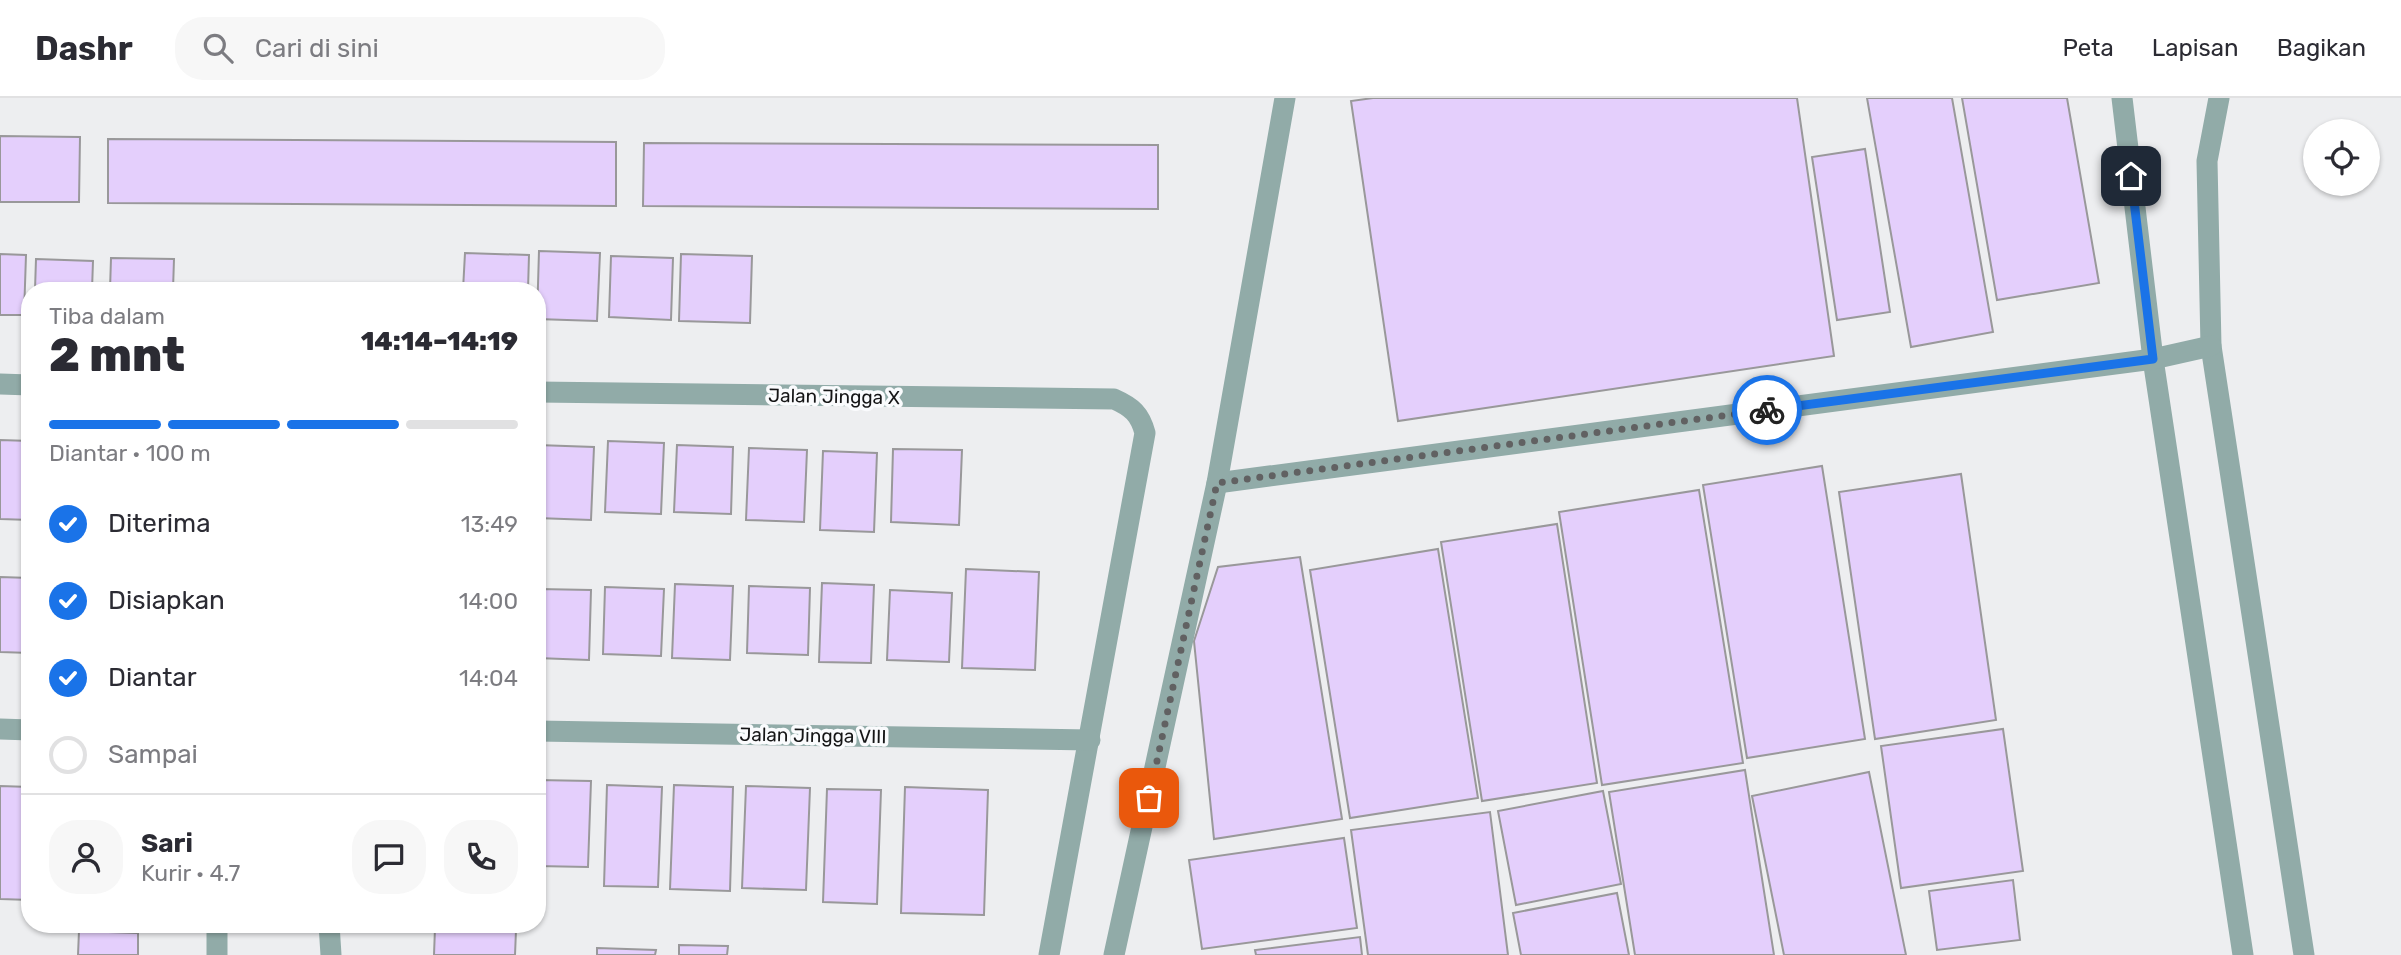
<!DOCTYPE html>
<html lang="id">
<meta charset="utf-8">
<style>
:root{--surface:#fff;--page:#f7f7f7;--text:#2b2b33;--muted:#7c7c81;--line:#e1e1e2;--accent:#1a73e8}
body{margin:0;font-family:Rubik,sans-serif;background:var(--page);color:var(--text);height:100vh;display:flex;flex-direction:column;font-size:26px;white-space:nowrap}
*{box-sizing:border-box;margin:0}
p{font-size:23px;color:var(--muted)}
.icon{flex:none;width:38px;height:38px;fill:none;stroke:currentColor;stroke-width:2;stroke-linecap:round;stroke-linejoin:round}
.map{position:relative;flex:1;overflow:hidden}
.details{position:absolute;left:21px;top:184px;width:525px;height:651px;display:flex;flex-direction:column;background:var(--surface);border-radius:28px;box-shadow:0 2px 5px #0004}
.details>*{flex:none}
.controls{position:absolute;left:2303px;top:21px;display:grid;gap:14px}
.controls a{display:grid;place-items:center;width:77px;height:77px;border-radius:50%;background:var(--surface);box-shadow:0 2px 5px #0004;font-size:35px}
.pin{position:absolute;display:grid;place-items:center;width:60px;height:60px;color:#fff;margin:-30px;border-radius:14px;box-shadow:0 4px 10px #0006}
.courier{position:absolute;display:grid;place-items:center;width:70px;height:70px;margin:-35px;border:5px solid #1a73e8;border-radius:50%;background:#fff;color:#222;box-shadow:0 2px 9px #0007}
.head em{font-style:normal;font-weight:800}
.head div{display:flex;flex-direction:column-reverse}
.head{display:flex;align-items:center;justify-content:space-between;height:119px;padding:0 28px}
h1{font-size:46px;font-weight:800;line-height:52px}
.bar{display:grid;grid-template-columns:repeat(4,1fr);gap:10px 7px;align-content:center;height:84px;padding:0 28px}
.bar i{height:9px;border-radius:5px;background:var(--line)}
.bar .on{background:var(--accent)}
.bar p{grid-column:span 4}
.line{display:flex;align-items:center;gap:18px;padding:0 28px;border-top:2px solid var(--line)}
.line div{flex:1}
.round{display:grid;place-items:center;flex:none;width:74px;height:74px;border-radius:28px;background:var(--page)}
ol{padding:0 28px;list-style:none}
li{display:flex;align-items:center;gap:21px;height:77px}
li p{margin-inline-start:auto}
li .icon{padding:7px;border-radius:50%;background:var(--accent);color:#fff;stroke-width:4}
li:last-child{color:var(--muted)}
li i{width:38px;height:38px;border:4px solid var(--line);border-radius:50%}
header{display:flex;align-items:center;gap:42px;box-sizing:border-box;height:98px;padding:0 35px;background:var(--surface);border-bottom:2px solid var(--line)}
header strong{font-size:33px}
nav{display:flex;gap:38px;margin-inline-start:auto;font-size:24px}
.search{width:490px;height:63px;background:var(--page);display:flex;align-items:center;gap:18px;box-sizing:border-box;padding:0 24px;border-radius:28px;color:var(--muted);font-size:26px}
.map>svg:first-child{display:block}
.building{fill:#e4cffc;stroke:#99989a;stroke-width:2}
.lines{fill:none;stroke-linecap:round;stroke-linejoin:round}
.service{stroke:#91aba8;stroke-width:21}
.minor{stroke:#91aba8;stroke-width:21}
.done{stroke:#616162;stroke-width:7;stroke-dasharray:0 12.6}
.route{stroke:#1a73e8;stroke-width:9}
.labels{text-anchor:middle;stroke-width:7;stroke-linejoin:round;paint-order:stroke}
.street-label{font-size:19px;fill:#151516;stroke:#fafbfd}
</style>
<header>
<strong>Dashr</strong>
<div class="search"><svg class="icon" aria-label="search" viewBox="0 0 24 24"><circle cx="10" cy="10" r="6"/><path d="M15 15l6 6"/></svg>Cari di sini</div>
<nav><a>Peta</a><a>Lapisan</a><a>Bagikan</a></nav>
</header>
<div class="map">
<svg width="2401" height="857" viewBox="0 0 2401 857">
<rect width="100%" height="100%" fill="#edeef0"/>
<g class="building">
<polygon points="1373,0 1797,0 1834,258 1398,323 1351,3"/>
<polygon points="1867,0 1952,0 1993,234 1911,249"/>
<polygon points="1962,0 2067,0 2099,185 1997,202"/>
<polygon points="0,38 80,39 79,104 0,104"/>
<polygon points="108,41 616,44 616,108 108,105"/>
<polygon points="644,45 1158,47 1158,111 643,108"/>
<polygon points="1865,51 1890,214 1837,222 1812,59"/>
<polygon points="539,153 600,155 597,223 537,221"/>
<polygon points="465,155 529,157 528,192 463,192"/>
<polygon points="0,156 26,157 24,217 0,217"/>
<polygon points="681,156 752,158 750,225 679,223"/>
<polygon points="611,158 673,160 671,222 609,219"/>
<polygon points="111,160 174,161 173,192 110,192"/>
<polygon points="36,161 93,163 92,192 35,192"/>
<polygon points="0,342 30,343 30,422 0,421"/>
<polygon points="608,343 664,345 661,416 605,414"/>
<polygon points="537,347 594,349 591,422 537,420"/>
<polygon points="677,347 733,349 731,416 674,414"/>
<polygon points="749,350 807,352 804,424 746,422"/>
<polygon points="893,351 962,352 959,427 891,424"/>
<polygon points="823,353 877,355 874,434 820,432"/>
<polygon points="1822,368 1865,641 1747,660 1703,387"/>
<polygon points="1961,376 1996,622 1875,641 1839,394"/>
<polygon points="1699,392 1743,665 1602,687 1559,414"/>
<polygon points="1557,426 1597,685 1482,703 1441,444"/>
<polygon points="1438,451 1478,700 1350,720 1310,472"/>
<polygon points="1300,459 1342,721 1214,741 1194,543 1218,469"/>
<polygon points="966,471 1039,474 1035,572 962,570"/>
<polygon points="0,479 30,480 30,555 0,554"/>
<polygon points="822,485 874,487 871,565 819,564"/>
<polygon points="675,486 733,488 730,562 672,560"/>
<polygon points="749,488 810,490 808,557 747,555"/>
<polygon points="605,489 664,491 661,558 603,556"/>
<polygon points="539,491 591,492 589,562 537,560"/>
<polygon points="890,492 952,495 949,564 887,562"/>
<polygon points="2003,631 2023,773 1901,790 1881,648"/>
<polygon points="1745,672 1774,857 1635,857 1609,694"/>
<polygon points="1869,674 1906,857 1784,857 1752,698"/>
<polygon points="537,682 591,683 588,769 537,768"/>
<polygon points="607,687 662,689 658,789 604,788"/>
<polygon points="674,687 733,689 730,793 670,791"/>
<polygon points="0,688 30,689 30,802 0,801"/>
<polygon points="746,688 810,690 806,792 742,790"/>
<polygon points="905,689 988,692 984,817 901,815"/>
<polygon points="827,691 881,692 877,806 823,804"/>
<polygon points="1603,693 1621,786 1516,807 1498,713"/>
<polygon points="1490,714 1508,857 1368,857 1351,732"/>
<polygon points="1344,740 1357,830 1202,851 1189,762"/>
<polygon points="2013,782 2020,842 1937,852 1929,793"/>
<polygon points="1617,795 1629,857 1521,857 1513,815"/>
<polygon points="435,830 516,832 515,857 434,857"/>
<polygon points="79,833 138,835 138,857 78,857"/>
<polygon points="1360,839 1362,857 1256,857 1255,852"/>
<polygon points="679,847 728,848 727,857 679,857"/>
<polygon points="597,850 656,852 655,857 597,857"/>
</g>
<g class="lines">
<g class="service">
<polyline points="2122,0 2153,261 2243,857"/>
<polyline points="2219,0 2207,63 2211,248 2304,857"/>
<polyline points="1217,385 2153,261 2211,248"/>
</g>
<g class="minor">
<polyline points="0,286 30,287"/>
<path d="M537,294L1114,301C1132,309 1140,316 1145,335L1049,857"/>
<polyline points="0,631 30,632"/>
<polyline points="537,633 1090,642"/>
<polyline points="329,826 331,857"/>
<polyline points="217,857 217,826"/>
<polyline points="1114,857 1217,385 1285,0"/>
</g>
</g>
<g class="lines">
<polyline class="done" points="1149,700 1217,385 1767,312"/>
<polyline class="route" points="1767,312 2153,261 2131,78"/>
</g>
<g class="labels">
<g class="street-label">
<text transform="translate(834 298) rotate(1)" y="7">Jalan Jingga X</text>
<text transform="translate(813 637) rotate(1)" y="7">Jalan Jingga VIII</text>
</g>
</g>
</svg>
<div class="controls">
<a><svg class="icon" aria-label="locate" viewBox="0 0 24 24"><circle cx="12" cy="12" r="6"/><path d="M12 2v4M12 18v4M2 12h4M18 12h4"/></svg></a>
</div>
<div class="pin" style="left:1149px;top:700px;background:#ea580c"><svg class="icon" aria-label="bag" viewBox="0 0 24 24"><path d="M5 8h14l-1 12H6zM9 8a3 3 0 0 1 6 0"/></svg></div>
<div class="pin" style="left:2131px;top:78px;background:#1f2937"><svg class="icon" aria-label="home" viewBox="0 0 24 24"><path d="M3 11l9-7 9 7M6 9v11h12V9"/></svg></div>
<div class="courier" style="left:1767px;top:312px"><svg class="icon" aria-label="bike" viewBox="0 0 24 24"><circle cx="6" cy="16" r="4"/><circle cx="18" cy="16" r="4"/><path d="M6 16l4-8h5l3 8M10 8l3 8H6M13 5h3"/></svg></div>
<section class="details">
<div class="head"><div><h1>2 mnt</h1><p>Tiba dalam</p></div><em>14:14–14:19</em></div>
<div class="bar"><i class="on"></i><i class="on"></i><i class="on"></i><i></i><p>Diantar · 100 m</p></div>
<ol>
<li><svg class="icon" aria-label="check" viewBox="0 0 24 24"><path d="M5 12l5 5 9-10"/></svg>Diterima<p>13:49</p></li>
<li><svg class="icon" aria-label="check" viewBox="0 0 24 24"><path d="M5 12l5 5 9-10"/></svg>Disiapkan<p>14:00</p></li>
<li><svg class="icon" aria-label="check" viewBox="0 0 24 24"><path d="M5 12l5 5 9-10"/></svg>Diantar<p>14:04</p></li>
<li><i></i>Sampai</li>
</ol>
<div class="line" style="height:126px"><a class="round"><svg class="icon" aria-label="person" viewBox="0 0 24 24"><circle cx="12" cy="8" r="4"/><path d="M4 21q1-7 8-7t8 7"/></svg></a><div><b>Sari</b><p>Kurir · 4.7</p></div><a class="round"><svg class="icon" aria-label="chat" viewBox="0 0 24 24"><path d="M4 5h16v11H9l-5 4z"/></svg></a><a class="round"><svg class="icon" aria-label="phone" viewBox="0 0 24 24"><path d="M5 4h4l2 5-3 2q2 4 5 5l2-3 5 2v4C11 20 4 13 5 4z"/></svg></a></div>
</section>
</div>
